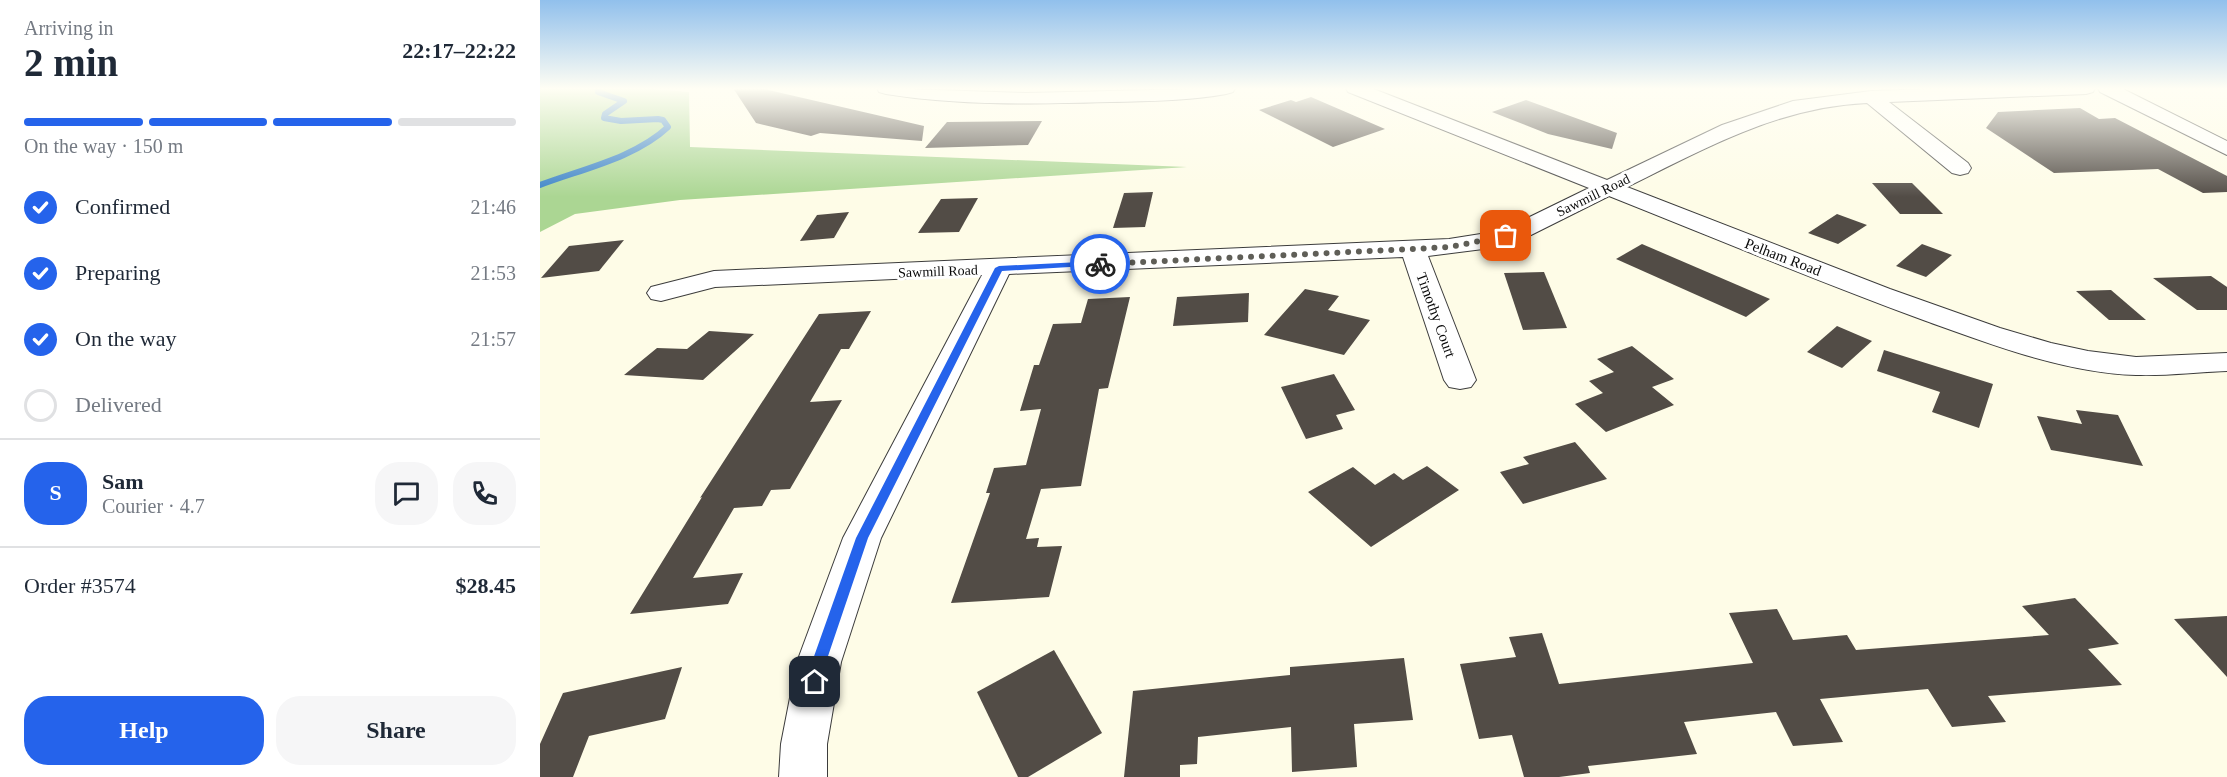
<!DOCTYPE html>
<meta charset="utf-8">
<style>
:root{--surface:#fff;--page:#f6f6f7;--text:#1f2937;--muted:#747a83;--line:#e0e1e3;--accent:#2563eb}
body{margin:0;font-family:Georgia,serif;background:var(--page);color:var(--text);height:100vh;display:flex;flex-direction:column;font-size:22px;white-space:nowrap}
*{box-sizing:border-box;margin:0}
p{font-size:20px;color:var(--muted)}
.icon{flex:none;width:33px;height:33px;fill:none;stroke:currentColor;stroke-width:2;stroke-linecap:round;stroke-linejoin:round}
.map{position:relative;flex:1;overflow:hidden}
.drawer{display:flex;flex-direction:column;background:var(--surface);width:540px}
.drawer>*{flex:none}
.pin{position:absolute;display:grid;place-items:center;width:51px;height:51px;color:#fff;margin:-26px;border-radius:12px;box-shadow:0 3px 9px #0006}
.courier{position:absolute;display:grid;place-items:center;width:60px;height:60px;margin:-30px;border:4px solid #2563eb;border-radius:50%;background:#fff;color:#222;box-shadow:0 2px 8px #0007}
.overview em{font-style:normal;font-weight:700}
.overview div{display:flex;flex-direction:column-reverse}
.overview{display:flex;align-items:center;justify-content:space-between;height:102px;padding:0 24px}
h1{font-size:39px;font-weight:700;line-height:45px}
.bar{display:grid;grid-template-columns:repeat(4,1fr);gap:9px 6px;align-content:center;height:72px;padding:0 24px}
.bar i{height:8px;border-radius:4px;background:var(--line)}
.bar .active{background:var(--accent)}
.bar p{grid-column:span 4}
.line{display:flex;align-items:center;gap:15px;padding:0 24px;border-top:2px solid var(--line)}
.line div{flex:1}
.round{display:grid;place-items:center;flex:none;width:63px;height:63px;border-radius:24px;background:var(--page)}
ol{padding:0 24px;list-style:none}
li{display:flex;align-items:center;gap:18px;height:66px}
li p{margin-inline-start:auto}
li .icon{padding:6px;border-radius:50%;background:var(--accent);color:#fff;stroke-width:4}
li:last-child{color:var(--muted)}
li i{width:33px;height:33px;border:3px solid var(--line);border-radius:50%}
.primary-button{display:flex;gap:12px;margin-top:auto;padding:12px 24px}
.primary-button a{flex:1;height:69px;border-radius:24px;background:var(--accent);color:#fff;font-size:24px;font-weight:700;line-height:69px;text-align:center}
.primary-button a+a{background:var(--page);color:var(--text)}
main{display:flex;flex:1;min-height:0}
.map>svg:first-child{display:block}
.forest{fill:#abd693}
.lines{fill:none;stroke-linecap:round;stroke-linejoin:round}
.stream{stroke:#3881c7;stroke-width:6}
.building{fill:#524c46}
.minor-casing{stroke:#3c3c3c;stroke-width:2}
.minor{fill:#fff;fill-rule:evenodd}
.route{fill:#2563eb}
.done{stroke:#5f5e57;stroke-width:6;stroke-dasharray:0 10.8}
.labels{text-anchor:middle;stroke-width:6;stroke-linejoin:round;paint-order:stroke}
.far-street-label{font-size:14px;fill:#090909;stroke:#fff}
.street-label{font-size:15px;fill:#090909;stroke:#fff}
</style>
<main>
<section class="drawer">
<div class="overview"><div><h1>2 min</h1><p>Arriving in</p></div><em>22:17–22:22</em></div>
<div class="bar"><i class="active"></i><i class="active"></i><i class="active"></i><i></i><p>On the way · 150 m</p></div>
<ol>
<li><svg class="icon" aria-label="check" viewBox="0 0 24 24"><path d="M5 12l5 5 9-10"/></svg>Confirmed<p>21:46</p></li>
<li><svg class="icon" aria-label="check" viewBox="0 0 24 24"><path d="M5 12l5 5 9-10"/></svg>Preparing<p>21:53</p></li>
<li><svg class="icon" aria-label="check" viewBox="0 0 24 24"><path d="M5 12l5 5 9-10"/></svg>On the way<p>21:57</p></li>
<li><i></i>Delivered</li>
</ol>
<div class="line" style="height:108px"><b class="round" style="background:var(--accent);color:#fff">S</b><div><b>Sam</b><p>Courier · 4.7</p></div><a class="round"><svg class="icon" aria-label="chat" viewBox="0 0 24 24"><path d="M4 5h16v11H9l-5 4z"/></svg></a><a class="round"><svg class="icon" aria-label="phone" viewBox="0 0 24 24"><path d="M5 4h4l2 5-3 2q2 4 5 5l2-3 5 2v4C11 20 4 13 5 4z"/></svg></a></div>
<div class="line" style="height:78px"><div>Order #3574</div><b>$28.45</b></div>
<div class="primary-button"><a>Help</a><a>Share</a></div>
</section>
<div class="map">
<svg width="1687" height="777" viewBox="0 0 1687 777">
<rect width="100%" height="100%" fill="#fefce7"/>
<polygon class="forest" points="0,88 99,88 149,92 150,147 647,167 140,200 35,214 0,232"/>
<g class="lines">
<path class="stream" d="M0,185C42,169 95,158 128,127L123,120L118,119L81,121L64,118L65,114L84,101L58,92V88"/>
</g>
<g class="building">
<polygon points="193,88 220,88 384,126 382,141 280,133 271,136 216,123"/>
<polygon points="771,97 845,129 793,147 719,110 751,100 756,102"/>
<polygon points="986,100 1077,133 1072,149 1008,134 952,112"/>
<polygon points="1540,108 1559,119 1575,118 1687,176 1687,192 1663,193 1618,169 1514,173 1446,128 1458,112"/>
<polygon points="502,121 488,145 385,148 407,122"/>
<polygon points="1332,183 1372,183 1403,214 1360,214"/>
<polygon points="613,192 605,227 573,228 584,193"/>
<polygon points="438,198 419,232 378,233 401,199"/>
<polygon points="309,212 294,238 260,241 277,215"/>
<polygon points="1297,214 1327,225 1298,244 1268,233"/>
<polygon points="84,240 59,271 1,278 29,246"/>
<polygon points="1102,244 1230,299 1206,317 1076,259"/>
<polygon points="1382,244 1412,255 1386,277 1356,266"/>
<polygon points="1004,272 1027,328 983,330 964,273"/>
<polygon points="1671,276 1687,287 1687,310 1657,310 1613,278"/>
<polygon points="765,289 799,296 788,310 830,320 804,355 724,335"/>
<polygon points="1571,290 1606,320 1569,320 1536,291"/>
<polygon points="709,293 708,322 633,326 637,297"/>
<polygon points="590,297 568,388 559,389 541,486 501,489 486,539 499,538 497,547 522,546 509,597 411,603 450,493 446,493 454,468 486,465 501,409 480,411 494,365 499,365 513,324 541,323 548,299"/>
<polygon points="331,311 309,349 301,349 270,402 302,400 250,489 231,490 222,506 194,508 153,578 203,573 188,604 90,614 162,497 160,498 279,314"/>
<polygon points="1297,326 1332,341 1302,368 1267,352"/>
<polygon points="169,331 214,334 163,380 84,375 117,348 147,349"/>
<polygon points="1092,346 1134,379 1112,387 1134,405 1066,432 1035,404 1063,393 1049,381 1074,372 1057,359"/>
<polygon points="1344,350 1453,384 1439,428 1392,412 1400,392 1337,371"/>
<polygon points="794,374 815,410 796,415 803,429 766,439 741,387"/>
<polygon points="1536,410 1578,415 1603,466 1511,450 1497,416 1542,424"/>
<polygon points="1035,442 1067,479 983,504 960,472 989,464 983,457"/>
<polygon points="887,466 919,490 831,547 768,492 813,467 835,485 854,473 863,480"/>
<polygon points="1535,598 1579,644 1548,649 1582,685 1448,696 1466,722 1412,727 1388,689 1280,699 1303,742 1253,746 1236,712 1144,722 1157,754 1048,766 1050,773 1019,777 984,777 972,735 939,739 920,664 976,657 969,637 1002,633 1019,684 1213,663 1189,613 1237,609 1253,640 1307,635 1316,650 1509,635 1482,606"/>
<polygon points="1687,616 1687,677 1634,619"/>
<polygon points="514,650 562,733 488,777 478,777 437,692"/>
<polygon points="864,658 873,720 814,724 817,767 752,772 751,727 658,737 657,764 640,765 640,777 584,777 593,691 750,675 750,667"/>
<polygon points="142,667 125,719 49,736 33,777 0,777 0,744 23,693"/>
</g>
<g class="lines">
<g class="minor-casing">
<g id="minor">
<path d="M337,88L486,93L695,88L693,92L686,94C648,101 610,101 571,102C495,104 421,106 346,94L339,92Z"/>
<path d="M806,88H831L1067,180L1182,125L1253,101L1331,91L1421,88H1555L1553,92L1546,94L1349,102L1428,163L1431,168L1428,173L1420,175L1412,173L1327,103C1238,107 1166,148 1087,187L1350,289L1460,328L1511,343L1548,351L1596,357L1687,353V371C1657,372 1626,376 1596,375C1525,373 1453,345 1386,321C1279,282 1175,238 1069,196L989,236L951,248L888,256L936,380L931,387L920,389L909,387L904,380L863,257L469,274L341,538L301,662L287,744V777H239L241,744L257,662L303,538L442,275L175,287L121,301L111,299L107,293L111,287L174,271L909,239L947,233L971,226L1049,188L808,92Z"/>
<polygon points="1558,88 1581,88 1687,141 1687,155 1560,92"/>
</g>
</g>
<use href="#minor" class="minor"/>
</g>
<linearGradient id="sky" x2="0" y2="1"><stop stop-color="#91c0ec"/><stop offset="0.45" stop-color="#fffef4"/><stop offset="1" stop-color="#fffef4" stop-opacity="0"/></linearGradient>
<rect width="1687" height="197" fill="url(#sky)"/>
<polygon class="route" points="560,261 564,264 563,265 462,271 328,538 286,662 280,686 271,686 269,682 272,662 316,538 455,268 459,266"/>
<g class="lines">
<polyline class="done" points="560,264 873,249 909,247 966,236"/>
</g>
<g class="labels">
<g class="far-street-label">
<text transform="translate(1053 195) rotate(-26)" y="5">Sawmill Road</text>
<text transform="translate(398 271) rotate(-2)" y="5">Sawmill Road</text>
</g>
<g class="street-label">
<text transform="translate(1243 257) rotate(21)" y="5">Pelham Road</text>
<text transform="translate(896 315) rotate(70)" y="5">Timothy Court</text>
</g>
</g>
</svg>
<div class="pin" style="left:966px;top:236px;background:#ea580c"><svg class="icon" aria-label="bag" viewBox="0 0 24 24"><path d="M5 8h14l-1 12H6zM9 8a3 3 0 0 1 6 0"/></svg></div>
<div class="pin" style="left:275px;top:682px;background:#1f2937"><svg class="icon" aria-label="home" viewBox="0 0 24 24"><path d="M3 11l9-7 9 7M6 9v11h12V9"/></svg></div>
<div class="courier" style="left:560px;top:264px"><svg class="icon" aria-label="bike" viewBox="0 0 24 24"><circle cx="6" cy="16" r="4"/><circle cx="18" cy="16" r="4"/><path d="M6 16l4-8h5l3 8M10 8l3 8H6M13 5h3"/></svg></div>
</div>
</main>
